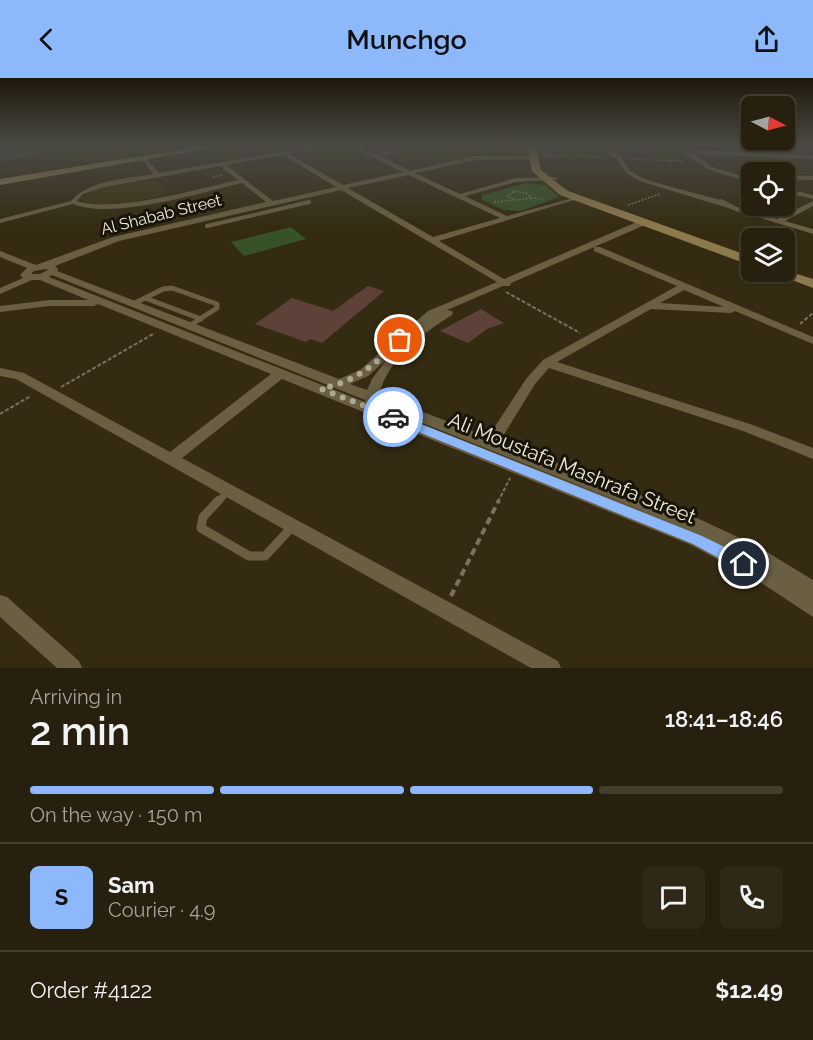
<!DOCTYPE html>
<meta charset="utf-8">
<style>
:root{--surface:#27200e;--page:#2f2817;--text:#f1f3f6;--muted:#a4a39e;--line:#433e2e;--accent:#8db9fc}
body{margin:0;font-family:Raleway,sans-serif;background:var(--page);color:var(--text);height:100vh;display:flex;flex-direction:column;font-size:22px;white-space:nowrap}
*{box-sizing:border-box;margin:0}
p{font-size:20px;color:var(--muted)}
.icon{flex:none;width:33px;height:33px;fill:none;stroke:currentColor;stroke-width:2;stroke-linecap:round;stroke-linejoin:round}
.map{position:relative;height:590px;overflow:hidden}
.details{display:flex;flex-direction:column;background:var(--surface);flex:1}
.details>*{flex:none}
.needle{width:39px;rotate:96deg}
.controls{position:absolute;left:741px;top:18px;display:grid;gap:12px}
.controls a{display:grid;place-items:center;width:54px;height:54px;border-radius:9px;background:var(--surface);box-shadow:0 2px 4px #0004,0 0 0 2px var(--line);font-size:30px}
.pin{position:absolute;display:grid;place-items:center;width:51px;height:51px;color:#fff;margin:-26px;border:3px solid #fff;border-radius:50%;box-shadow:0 2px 6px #0007}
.courier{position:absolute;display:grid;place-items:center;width:60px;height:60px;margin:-30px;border:4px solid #8db9fc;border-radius:50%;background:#fff;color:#222;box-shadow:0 2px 8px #0007}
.summary em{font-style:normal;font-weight:600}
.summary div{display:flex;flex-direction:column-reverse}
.summary{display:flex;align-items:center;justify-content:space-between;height:102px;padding:0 30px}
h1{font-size:39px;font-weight:600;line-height:45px}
.bar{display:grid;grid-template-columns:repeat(4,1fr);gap:9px 6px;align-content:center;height:72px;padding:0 30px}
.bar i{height:8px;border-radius:4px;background:var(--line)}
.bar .selected{background:var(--accent)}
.bar p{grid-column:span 4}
.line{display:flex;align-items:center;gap:15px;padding:0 30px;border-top:2px solid var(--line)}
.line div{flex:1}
.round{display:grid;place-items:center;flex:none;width:63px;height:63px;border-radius:9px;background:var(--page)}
header{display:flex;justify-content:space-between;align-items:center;height:78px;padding:0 30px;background:var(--accent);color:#111;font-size:27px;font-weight:600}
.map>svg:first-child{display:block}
.green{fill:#375227}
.sand{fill:#3b3312}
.building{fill:#5e4239}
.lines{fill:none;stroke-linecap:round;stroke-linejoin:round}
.path-far2{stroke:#7a725d;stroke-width:1.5;stroke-dasharray:2 1.5;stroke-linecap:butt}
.path-far1{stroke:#7a725d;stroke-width:2;stroke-dasharray:4 2;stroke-linecap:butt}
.path{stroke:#7a725d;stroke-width:4;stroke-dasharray:7 4.5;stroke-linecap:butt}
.lane-far4{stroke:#6a5e43;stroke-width:3}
.lane-far3{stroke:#6a5e43;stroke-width:4}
.lane-far2{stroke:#6a5e43;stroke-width:5}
.lane-far1{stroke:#6a5e43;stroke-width:7}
.lane{stroke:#6a5e43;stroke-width:9}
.street{fill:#6a5e43;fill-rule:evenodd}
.secondary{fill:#8d794e;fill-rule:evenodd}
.route{fill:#8db9fc}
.done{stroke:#aea895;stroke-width:6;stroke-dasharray:0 10.8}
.labels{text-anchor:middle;stroke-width:6;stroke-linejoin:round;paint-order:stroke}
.far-street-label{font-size:16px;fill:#f0ebdc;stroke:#181409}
.street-label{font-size:20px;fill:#f0ebdc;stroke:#181409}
</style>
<header><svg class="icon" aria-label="back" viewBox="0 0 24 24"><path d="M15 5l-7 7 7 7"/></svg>Munchgo<svg class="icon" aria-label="share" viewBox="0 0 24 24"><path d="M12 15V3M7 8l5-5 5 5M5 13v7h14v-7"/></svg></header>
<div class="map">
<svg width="813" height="590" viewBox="0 0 813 590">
<rect width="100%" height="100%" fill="#342b12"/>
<g class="green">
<polygon points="526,105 545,107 559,119 521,133 504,132 482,122 482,117"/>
<polygon points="291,149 306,161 244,178 231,164"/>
</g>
<path class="sand" d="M156,102L172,115C151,119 98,136 81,122C91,107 138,104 156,102Z"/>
<g class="building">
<polygon points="368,208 384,213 322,265 311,261 306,264 255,246 292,220 333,233"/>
<polygon points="481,231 504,245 487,251 468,265 440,253"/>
</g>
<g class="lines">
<g class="path-far2">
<polyline points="96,67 100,73"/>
<polyline points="43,69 55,67"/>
<polyline points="0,73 19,70"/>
<polyline points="0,76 36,67"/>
<polyline points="543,76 561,78 544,78"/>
<polyline points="560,77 602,79"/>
<polyline points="0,79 83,67"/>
<polyline points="631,81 682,83"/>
<polyline points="0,82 32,77 31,74"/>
<polyline points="213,99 222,97"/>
<polyline points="512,113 526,115 531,120 517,122 507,118 514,114"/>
<polyline points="531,120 543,121"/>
<polyline points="494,124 513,122"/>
<polyline points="628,127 660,116"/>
</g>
<g class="path-far1">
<polyline points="506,214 580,255"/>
<polyline points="800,246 813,235"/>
<polyline points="61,309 155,255"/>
<polyline points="0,336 31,318"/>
<polyline points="498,424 510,400"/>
</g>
<polyline class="path" points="451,518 499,422"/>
<g class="lane-far4">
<polyline points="604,67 611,77 618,79"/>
<polyline points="765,67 768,68"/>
<polyline points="687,71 681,73 699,83"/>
<polyline points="658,107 726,125"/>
<polyline points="306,125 309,124"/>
</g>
<g class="lane-far3">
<polyline points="721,123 738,132"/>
<polyline points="207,148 309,124"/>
</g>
<g class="lane-far2">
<polyline points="145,220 201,241"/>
<polyline points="133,226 163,211 172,210 217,226 217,230 189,248"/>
</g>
<polyline class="lane-far1" points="218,424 228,413"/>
<polyline class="lane" points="219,422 203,439 201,450 249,478 265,478 293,448"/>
<g class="street">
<path d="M268,67H274L285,73L318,67H331L289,76L343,107L403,94L349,67C359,67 367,76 376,76C394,76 412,67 430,67L380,78L410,93L475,78H535L533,81L475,82L415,95L460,116L516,100L557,99V101L555,102L516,104L465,118L507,138L577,119V121L439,163L504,201L639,143H645V147L511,205L510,208H503L447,232L452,233L453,235L452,237C423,255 387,282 379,317L488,359L526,301L543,282L677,208L594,173V169H600L813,259V266L735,233L731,235L651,231L557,284L753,347L813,370V381L743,353L549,290L535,306L500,363L684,434L757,468L813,502V539L763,506L691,467L282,301L182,380L558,583L561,590H531L16,301L0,298V290L24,295L170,374L271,296L98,226L94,228H50L0,234V228L50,222H88L40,202H32L0,216V210L23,200L20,197L27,190L0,179V173L36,187L113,159L266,124L242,105C200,115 112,142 73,126L0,145V141L71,123C90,101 127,101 153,96L142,80H146L159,95L278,74ZM283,77L336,109L273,123L226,87ZM220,88L238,102C202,110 110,136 77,123L83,116L105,109ZM409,97L500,140L433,159L348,110ZM341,112L497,204L428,233L360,292L339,301L57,193L58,191L55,188L119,163ZM46,191L48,192L40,196H31L34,193ZM52,197L365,322V324L49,199ZM684,212L724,229L660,225ZM387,281L372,301L367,312L350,306L368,298ZM377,327L681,448L376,328Z"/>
<polygon points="608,67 614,67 630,93 644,101 777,141 813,123 813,128 785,143 813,151 813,156 640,103 626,95"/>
<polygon points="681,67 686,67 692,72 813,77 813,81 696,76 711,89 752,101 752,105 707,91"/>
<polygon points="784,97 813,98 813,102 784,101"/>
<polygon points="784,110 813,117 813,121 784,114"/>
<polygon points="0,517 7,519 79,583 82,590 57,590 0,539"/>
</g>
<g class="secondary">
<polygon points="209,67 229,67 0,107 0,101"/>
<polygon points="527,67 535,67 541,92 568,113 752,179 752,188 560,117 532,93"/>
<polygon points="784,192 813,201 813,210 771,194"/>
</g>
</g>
<linearGradient id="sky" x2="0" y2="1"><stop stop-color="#1d180a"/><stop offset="0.45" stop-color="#4a4a44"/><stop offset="1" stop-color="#4a4a44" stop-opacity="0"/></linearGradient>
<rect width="813" height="150" fill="url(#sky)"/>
<polygon class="route" points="393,335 702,458 749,481 751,486 744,493 739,491 693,466 389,342 388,339"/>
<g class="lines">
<path class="done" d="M393,339L321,311C358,302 373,288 400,262"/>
</g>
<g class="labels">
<g class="far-street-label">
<text transform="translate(161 136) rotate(-14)" y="6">Al Shabab Street</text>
</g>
<g class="street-label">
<text transform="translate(572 390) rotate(22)" y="7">Ali Moustafa Mashrafa Street</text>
</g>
</g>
</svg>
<div class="controls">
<a><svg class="needle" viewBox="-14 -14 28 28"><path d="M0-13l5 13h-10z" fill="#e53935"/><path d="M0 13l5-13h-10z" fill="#a4a39e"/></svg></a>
<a><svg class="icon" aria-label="locate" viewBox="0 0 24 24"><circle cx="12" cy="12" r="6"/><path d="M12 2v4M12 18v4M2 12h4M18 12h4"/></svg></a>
<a><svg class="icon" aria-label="layers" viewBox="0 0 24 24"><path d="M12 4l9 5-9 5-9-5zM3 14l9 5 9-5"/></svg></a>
</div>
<div class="pin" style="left:400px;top:262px;background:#ea580c"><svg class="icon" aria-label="bag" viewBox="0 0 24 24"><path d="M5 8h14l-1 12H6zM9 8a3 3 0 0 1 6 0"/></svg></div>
<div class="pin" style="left:744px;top:486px;background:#1f2937"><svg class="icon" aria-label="home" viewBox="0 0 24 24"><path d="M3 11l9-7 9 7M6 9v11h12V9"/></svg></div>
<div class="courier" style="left:393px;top:339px"><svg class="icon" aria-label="car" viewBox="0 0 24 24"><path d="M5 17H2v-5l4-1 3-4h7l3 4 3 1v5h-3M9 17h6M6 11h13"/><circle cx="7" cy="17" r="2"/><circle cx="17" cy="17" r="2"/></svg></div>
</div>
<section class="details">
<div class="summary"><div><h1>2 min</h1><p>Arriving in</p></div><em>18:41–18:46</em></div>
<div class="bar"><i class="selected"></i><i class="selected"></i><i class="selected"></i><i></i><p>On the way · 150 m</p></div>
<div class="line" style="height:108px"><b class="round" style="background:var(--accent);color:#111">S</b><div><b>Sam</b><p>Courier · 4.9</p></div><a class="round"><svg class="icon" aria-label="chat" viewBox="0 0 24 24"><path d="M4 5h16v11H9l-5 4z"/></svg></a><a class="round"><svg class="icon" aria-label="phone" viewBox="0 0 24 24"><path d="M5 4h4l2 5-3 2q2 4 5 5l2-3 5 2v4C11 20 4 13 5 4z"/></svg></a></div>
<div class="line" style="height:78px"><div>Order #4122</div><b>$12.49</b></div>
</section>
